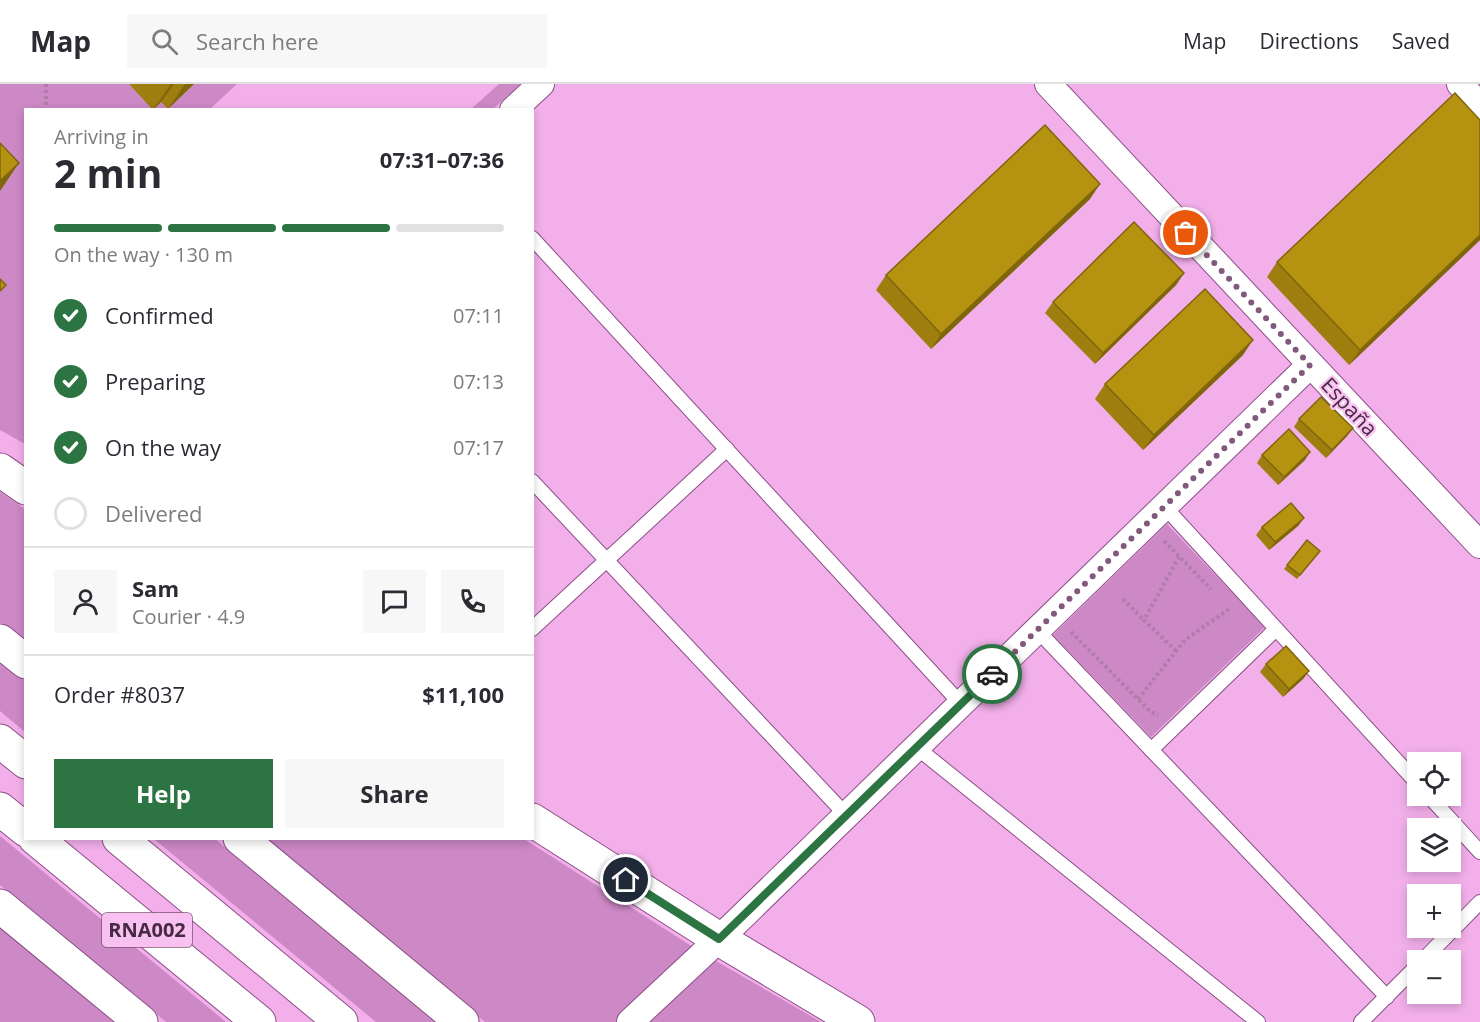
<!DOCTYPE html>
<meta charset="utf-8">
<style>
:root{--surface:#fff;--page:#f7f7f7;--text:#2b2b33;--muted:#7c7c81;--line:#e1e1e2;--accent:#2c7542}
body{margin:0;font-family:"Open Sans",sans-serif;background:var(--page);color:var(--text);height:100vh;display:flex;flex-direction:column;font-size:22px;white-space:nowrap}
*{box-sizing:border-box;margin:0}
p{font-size:20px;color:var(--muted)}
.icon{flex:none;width:33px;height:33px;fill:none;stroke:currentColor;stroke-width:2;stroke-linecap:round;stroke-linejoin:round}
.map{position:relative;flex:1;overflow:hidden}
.side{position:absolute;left:24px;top:24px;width:510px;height:732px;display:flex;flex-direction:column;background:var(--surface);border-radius:0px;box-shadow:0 3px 9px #0003}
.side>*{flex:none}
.controls{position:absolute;left:1407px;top:668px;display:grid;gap:12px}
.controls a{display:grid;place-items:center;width:54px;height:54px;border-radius:0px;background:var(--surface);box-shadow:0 3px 9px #0003;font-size:30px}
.pin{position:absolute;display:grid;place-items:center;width:51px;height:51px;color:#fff;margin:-26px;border:3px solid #fff;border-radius:50%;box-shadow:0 2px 6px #0007}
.courier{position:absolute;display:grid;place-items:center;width:60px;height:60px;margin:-30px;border:4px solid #2c7542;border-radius:50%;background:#fff;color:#222;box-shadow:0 2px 8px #0007}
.headline em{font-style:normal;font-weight:700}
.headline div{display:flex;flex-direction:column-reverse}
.headline{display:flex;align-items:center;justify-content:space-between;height:102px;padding:0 30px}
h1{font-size:39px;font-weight:700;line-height:45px}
.bar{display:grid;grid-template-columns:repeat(4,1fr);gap:9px 6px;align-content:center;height:72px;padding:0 30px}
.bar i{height:8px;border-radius:4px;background:var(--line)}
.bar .active{background:var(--accent)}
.bar p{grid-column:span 4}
.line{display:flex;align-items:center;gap:15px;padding:0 30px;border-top:2px solid var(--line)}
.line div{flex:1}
.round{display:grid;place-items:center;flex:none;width:63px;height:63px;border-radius:0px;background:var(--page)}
ol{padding:0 30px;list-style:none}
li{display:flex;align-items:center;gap:18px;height:66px}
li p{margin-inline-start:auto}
li .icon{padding:6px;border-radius:50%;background:var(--accent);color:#fff;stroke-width:4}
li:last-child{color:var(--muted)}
li i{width:33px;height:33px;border:3px solid var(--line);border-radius:50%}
.button{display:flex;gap:12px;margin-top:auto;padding:12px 30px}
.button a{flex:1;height:69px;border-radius:0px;background:var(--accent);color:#fff;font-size:24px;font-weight:700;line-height:69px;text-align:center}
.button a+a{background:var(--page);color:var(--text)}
header{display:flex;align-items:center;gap:36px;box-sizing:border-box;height:84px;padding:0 30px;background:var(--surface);border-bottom:2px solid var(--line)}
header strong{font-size:28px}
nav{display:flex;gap:33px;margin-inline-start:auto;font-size:21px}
.search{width:420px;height:54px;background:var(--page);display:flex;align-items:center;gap:15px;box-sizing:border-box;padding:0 21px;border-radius:0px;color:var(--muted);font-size:22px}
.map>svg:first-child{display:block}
.green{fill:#cd88c6}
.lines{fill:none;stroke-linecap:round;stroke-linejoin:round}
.lane-casing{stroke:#8b4f86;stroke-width:16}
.street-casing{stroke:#8b4f86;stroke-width:28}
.secondary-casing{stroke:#8b4f86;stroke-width:35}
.highway-casing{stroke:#8b4f86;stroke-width:35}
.path{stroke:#b07daa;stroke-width:4;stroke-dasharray:3 3;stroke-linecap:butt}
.lane{stroke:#fff;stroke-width:14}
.street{stroke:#fff;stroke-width:26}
.secondary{stroke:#fff;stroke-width:33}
.highway{stroke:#fff;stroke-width:33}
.wall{fill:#9d7e0f}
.shaded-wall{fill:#7f660c}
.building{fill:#b69211;stroke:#7f660c;stroke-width:1.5}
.done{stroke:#82597d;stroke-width:6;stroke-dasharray:0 10.8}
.route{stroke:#2c7542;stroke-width:8}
.labels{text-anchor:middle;stroke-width:4.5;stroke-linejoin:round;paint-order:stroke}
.shield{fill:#f8c1f1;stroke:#7b5776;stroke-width:1.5}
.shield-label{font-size:20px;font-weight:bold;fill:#452a42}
.street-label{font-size:21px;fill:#452a42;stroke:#f8c1f1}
</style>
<header>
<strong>Map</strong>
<div class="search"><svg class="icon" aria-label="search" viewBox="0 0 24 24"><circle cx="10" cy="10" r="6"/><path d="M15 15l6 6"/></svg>Search here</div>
<nav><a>Map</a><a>Directions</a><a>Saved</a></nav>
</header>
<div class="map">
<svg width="1480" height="938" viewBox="0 0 1480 938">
<rect width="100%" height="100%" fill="#f2afea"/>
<g class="green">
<polygon points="0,0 129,0 153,25 26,26 25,360 0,346"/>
<polygon points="194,0 237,0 210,25 153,25 161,18 168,25"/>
<polygon points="499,0 521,0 493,25 471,25"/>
<polygon points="0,408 25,425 25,559 0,538"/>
<polygon points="1167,440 1265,543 1151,653 1053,551"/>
<polygon points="0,576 25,597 25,648 0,627"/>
<polygon points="0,752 226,938 166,938 0,801"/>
<polygon points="154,755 215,755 437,938 376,938"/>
<polygon points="262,755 524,755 704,870 821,938 485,938"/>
<polygon points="0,843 116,938 0,938"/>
</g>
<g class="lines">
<g class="lane-casing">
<g id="lane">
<polyline points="532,154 961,620"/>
<polyline points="532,397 846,731"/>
<polyline points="1164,422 1418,700"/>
<polyline points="532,545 727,365"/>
<polyline points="1037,546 1387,913"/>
<polyline points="916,663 1258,938"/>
<polyline points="1151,666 1276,545"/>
<polyline points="1428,711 1480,768"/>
<polyline points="1423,876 1480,818"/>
<polyline points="1361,938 1418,881"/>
</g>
</g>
<g class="street-casing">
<g id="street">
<polyline points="1048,0 1480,461"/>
<polyline points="1460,0 1480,22"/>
<polyline points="513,26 541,0"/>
<polyline points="630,938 719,855 1310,281"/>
</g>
</g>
<g class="secondary-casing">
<g id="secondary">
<polyline points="0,386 26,404"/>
<polyline points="532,736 719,855 858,938"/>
</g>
</g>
<g class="highway-casing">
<g id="highway">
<polyline points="0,557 26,578"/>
<polyline points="0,657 26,678"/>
<polyline points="0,725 26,746"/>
<polyline points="35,754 259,938"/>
<polyline points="119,754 341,938"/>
<polyline points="240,754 462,938"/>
<polyline points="0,822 141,938"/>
</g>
</g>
<g class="path">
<polyline points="46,0 46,26"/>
<polyline points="1164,457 1211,505"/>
<polyline points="1123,515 1144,536"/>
<polyline points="1071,548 1151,628 1158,631"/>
<polyline points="1176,567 1144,536 1179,473"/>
<polyline points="1138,615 1185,556 1229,525"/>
</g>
<use href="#lane" class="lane"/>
<use href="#street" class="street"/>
<use href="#secondary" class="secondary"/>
<use href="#highway" class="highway"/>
</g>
<g class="wall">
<polygon points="129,0 194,0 168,25 161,18 153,26"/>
<polygon points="1090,115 931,265 876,206 886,191"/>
<polygon points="1480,156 1349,281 1267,193 1277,178"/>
<polygon points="1184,189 1176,201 1095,280 1045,229 1053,218"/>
<polygon points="1243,271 1143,366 1095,315 1105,300"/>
<polygon points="1299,335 1353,344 1347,352 1326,374 1294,343"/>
<polygon points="1262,371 1305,376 1278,401 1257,379"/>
<polygon points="1304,434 1298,442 1269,466 1256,451 1262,443"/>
<polygon points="1307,456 1320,467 1297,495 1284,485"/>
<polygon points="1266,580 1309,587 1303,595 1283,613 1260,588"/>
</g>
<g class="shaded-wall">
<polygon points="171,0 174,0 161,18 153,26"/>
<polygon points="185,0 194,0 168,25"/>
<polygon points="19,79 0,107 0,97"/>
<polygon points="1100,100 1090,115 931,265 941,250"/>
<polygon points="1480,151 1480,156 1349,281 1360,266"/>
<polygon points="1184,189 1176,201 1095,280 1103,269"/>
<polygon points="1253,256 1243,271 1143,366 1154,351"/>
<polygon points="1353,344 1347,352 1326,374 1332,366"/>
<polygon points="1310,368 1305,376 1278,401 1284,393"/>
<polygon points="1304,434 1298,442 1269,466 1275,458"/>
<polygon points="1309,587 1303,595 1283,613 1289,605"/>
</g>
<g class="building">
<polygon points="1455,9 1480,36 1480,151 1360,266 1277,178"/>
<polygon points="1045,41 1100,100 941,250 886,191"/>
<polygon points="0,59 19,79 0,97"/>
<polygon points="1134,138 1184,189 1103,269 1053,218"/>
<polygon points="0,195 6,201 0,207"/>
<polygon points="1205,205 1253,256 1154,351 1105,300"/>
<polygon points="1321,313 1353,344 1332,366 1299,335"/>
<polygon points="1289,345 1310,368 1284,393 1262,371"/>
<polygon points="1291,419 1304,434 1275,458 1262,443"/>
<polygon points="1307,456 1320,467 1300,491 1287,481"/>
<polygon points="1286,562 1309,587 1289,605 1266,580"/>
</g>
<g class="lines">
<polyline class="done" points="992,590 1310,281 1186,149"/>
<polyline class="route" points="626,796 719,855 992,590"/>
</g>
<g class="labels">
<rect class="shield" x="102" y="829" width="90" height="34" rx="4.5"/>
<g class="shield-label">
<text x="147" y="853">RNA002</text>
</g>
<g class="street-label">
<text transform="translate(1349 323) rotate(47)" y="7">España</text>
</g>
</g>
</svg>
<div class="controls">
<a><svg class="icon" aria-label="locate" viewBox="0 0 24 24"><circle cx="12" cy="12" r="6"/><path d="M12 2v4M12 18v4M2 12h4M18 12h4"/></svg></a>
<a><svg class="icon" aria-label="layers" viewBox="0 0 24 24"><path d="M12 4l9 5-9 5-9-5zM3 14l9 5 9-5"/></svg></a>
<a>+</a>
<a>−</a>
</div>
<div class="pin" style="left:1186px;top:149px;background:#ea580c"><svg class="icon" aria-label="bag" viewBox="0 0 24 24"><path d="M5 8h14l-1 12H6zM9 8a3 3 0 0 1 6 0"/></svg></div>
<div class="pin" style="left:626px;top:796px;background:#1f2937"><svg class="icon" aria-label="home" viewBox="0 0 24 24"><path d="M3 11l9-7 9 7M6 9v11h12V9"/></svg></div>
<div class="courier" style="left:992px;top:590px"><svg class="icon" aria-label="car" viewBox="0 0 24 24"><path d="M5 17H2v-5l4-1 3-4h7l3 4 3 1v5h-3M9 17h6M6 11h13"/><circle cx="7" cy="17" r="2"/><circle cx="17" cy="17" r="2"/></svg></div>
<section class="side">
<div class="headline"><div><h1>2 min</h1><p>Arriving in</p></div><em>07:31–07:36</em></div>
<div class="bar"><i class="active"></i><i class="active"></i><i class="active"></i><i></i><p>On the way · 130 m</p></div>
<ol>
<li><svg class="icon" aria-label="check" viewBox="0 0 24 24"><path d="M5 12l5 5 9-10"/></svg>Confirmed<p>07:11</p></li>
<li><svg class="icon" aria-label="check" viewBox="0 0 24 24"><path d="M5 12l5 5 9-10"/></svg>Preparing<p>07:13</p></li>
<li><svg class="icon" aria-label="check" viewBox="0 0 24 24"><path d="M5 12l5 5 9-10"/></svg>On the way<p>07:17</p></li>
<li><i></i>Delivered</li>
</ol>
<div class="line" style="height:108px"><a class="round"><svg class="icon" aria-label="person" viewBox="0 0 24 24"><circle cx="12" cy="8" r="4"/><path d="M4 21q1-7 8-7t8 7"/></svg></a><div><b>Sam</b><p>Courier · 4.9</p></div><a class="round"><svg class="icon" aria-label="chat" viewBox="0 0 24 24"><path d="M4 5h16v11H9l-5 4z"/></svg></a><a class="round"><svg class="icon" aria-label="phone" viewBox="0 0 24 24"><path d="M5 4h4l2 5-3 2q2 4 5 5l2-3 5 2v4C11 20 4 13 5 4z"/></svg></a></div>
<div class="line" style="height:78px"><div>Order #8037</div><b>$11,100</b></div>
<div class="button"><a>Help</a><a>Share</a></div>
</section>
</div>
